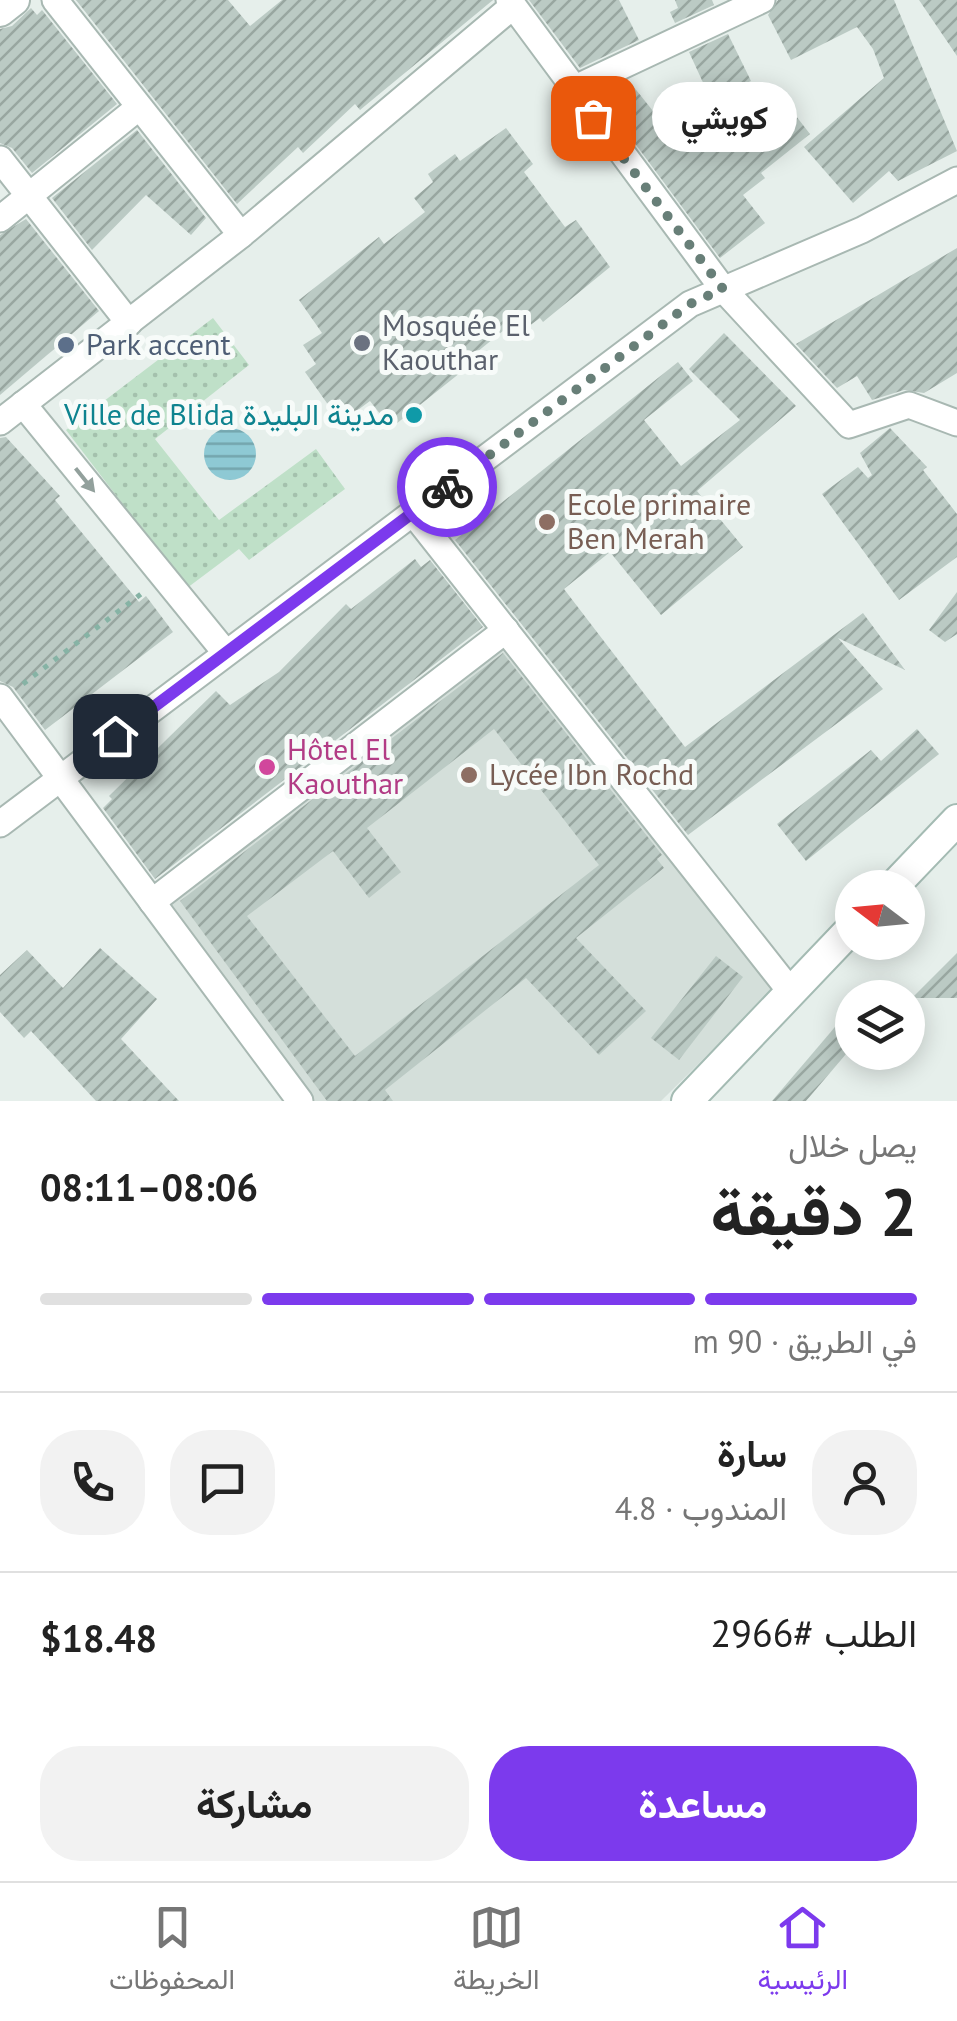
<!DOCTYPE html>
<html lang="ar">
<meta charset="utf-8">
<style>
:root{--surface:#fff;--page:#f2f2f2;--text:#222;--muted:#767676;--line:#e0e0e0;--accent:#7c3aed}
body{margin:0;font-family:"PT Sans",Vazirmatn,sans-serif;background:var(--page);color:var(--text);direction:rtl;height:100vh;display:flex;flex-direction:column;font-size:38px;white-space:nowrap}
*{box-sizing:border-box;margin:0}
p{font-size:32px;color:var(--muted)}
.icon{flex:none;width:55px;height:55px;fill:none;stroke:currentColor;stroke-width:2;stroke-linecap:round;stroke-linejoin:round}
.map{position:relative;height:1101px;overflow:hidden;direction:ltr}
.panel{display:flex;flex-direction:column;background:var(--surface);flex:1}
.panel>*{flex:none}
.needle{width:65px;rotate:286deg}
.controls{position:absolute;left:835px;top:870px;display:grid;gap:20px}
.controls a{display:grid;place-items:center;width:90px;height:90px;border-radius:50%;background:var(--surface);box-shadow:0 5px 25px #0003;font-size:50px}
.pin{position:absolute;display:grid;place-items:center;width:85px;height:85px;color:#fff;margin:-42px;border-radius:20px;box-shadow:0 5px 15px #0006}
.courier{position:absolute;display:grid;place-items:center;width:100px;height:100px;margin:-50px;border:8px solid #7c3aed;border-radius:50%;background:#fff;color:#222;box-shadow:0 2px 12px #0007}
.bubble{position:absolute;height:70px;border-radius:35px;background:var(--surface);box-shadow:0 5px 25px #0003;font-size:32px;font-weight:700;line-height:70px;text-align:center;direction:rtl}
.headline em{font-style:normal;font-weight:700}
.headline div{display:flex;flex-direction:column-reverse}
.headline{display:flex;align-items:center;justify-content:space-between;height:170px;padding:0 40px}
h1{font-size:65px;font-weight:700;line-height:75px}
.bar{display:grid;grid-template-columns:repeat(4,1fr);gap:15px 10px;align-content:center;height:120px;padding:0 40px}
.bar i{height:12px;border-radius:8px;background:var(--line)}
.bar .active{background:var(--accent)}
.bar p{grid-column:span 4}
.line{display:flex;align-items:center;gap:25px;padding:0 40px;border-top:2px solid var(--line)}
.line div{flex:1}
.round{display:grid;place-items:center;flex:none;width:105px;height:105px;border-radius:40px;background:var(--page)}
.button{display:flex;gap:20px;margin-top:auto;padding:20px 40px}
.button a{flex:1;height:115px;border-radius:40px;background:var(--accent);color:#fff;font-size:40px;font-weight:700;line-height:115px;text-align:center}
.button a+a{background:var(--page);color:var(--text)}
.menu{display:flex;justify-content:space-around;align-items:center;height:140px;border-top:2px solid var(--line);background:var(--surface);font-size:28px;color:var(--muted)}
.menu a{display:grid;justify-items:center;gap:5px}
.menu .active{color:var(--accent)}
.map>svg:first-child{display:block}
.built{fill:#d4dfda}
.park{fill:url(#park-dots)}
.water{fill:url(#water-rules)}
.building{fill:url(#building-hatch);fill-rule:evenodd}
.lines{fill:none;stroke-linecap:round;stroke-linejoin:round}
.minor-casing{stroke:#a8b8b2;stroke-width:29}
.tertiary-casing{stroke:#a8b8b2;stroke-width:34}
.secondary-casing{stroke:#a4bbb3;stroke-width:34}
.path{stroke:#86b3a5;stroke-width:5;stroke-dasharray:5 8;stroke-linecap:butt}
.minor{stroke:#fff;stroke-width:25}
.tertiary{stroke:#fff;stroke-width:30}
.secondary{stroke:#fff;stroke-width:30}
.oneway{fill:#92a09c}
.done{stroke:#687f78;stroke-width:10;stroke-dasharray:0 18}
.route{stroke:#7c3aed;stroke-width:12}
.worship-dot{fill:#6b7280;stroke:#f7fbf9;stroke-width:4}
.service-dot{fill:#5c6f8a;stroke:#f7fbf9;stroke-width:4}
.culture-dot{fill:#0f9aa8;stroke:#f7fbf9;stroke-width:4}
.education-dot{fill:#8d6e63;stroke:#f7fbf9;stroke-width:4}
.hotel-dot{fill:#d1479c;stroke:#f7fbf9;stroke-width:4}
.labels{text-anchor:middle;stroke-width:10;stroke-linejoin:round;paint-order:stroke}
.worship-label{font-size:30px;fill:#5b616d;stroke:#f7fbf9;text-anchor:start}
.service-label{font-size:30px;fill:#4e5e75;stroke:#f7fbf9;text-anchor:start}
.culture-label{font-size:30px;fill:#0d838f;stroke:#f7fbf9;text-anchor:end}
.education-label{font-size:30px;fill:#785e54;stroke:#f7fbf9;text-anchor:start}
.hotel-label{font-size:30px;fill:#b23c85;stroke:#f7fbf9;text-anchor:start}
</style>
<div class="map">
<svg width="957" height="1101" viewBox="0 0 957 1101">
<defs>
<pattern id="park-dots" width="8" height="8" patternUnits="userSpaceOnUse" patternTransform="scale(2.5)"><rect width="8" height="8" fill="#bfe0c8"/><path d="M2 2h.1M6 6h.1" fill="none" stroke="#a4c1ad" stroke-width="1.8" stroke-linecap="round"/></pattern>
<pattern id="water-rules" width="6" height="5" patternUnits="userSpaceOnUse" patternTransform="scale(2.5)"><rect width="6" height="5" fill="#8ec9d4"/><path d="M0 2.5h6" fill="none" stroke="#74a5ad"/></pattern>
<pattern id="building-hatch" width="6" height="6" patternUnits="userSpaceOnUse" patternTransform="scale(2.5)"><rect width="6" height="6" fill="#bbcac4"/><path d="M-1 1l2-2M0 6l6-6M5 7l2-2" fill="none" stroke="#98a6a0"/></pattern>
</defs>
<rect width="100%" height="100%" fill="#e6efeb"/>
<polygon class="built" points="500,647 774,989 661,1101 315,1101 171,903"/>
<polygon class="park" points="213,318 249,365 155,439 219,520 316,449 345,489 249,560 239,549 187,588 66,430"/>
<circle class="water" cx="230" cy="454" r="26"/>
<g class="building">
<polygon points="76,0 228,0 250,26 282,0 493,0 360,110 355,104 303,153 298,147 237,204"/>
<polygon points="529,0 619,0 639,40 580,68"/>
<polygon points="675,0 712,0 714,5 675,23 670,12 678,8"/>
<polygon points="778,0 894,0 957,151 898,181 889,171 853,203 804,147 884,78 873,49 857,27 791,60 768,15"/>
<polygon points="919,0 957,0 957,56"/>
<polygon points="31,8 37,15 42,10 117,104 32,173 12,148 0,143 0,29 12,26"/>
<polygon points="728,34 751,81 711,100 689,52"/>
<polygon points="629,81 665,126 706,94 745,143 789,107 810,134 761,173 765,178 743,195 765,223 720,258 599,95"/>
<polygon points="506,128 533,164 524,172 565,227 576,220 610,267 543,322 540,318 521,332 514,322 477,352 480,357 391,428 370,401 351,415 340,399 329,406 305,372 316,364 303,345 322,333 299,300 379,237 384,244 425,212 414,198 433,182 428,174 455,154 460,161"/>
<polygon points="137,130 206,218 191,235 146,195 92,250 52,198"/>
<polygon points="26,219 99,311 0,395 0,235"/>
<polygon points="957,248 957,373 924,393 904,390 872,400 857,376 837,388 796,344"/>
<polygon points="724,333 796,406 697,491 743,547 661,615 610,552 564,589 685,747 863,613 905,670 838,638 883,689 688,835 455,540 678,362 693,381 644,420 681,466 740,420 689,369"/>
<polygon points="890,428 927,467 923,470 957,514 957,557 899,600 822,494 858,467 868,478 872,475 860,453"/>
<polygon points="6,437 60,496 55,500 139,602 146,596 173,632 45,730 13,687 0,681 0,438"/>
<polygon points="415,559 421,567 430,560 483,627 155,879 103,808 112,799 109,796 216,691 230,705 279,672 346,604 351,609"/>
<polygon points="957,592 957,634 945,642 929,630"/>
<path d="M503,653L662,855L657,859L664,868L576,938L646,1011L599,1055L526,978L385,1090L393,1101H327L180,901ZM494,729L599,865L355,1056L247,916L333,851L369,898L401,872L367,828Z"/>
<polygon points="917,729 939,754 806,861 777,824 871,750 881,761"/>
<polygon points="100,948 157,999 121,1039 179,1101 96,1101 31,1031 24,1038 0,1012 0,975 27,950 63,988"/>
<polygon points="957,953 957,998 912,998"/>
<polygon points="716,956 743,977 679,1060 651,1038"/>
<polygon points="852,1007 852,1047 806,1101 772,1101"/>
</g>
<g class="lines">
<g class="minor-casing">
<g id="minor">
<polyline points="55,0 241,235"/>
<polyline points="509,0 723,289 849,425 909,405 957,423"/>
<polyline points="571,90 762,0"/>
<polyline points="0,159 129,323"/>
<polyline points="0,219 138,108"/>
<polyline points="23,404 225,652"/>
<polyline points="0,422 241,235 513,6"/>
<polyline points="413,513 791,992"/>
<polyline points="0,697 300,1101"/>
<polyline points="0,824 690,304 862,230 957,180"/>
<polyline points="152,902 506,630"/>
</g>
</g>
<g class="tertiary-casing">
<polyline id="tertiary" points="0,11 14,0"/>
</g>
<g class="secondary-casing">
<g id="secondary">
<polyline points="892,888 957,820"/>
<polyline points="687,1101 852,928"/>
</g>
</g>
<polyline class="path" points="23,684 145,591"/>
<use href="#minor" class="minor"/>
<use href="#tertiary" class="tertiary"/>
<use href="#secondary" class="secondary"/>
</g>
<defs><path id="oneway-solid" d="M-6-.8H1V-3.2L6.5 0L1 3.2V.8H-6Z" transform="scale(2.5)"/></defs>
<use class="oneway" href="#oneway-solid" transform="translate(85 480) rotate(51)"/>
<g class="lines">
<polyline class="done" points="447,487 690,304 723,289 593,118"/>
<polyline class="route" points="115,736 447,487"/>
</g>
<circle class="worship-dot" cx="362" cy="343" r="10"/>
<circle class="service-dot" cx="66" cy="345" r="10"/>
<circle class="culture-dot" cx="414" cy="415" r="10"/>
<g class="education-dot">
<circle cx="547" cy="522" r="10"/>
<circle cx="469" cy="775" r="10"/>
</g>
<circle class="hotel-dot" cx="267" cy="767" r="10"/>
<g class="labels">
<g class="worship-label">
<text x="382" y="336">Mosquée El<tspan x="382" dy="34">Kaouthar</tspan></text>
</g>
<g class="service-label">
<text x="86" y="355">Park accent</text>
</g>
<g class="culture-label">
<text x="394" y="425">Ville de Blida مدينة البليدة</text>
</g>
<g class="education-label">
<text x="567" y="515">Ecole primaire<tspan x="567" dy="34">Ben Merah</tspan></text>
<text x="489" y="785">Lycée Ibn Rochd</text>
</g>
<g class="hotel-label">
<text x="287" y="760">Hôtel El<tspan x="287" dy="34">Kaouthar</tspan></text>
</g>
</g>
</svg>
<div class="controls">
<a><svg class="needle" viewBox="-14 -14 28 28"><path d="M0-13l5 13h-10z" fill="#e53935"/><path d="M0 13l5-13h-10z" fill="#767676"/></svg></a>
<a><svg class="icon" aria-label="layers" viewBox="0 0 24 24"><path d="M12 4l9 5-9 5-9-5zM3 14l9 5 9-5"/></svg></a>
</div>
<div class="pin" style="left:593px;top:118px;background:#ea580c"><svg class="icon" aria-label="bag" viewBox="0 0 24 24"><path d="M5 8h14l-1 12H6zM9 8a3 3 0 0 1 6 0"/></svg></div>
<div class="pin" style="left:115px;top:736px;background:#1f2937"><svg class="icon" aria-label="home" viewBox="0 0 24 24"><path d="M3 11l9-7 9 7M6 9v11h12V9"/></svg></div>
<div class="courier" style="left:447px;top:487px"><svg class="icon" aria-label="bike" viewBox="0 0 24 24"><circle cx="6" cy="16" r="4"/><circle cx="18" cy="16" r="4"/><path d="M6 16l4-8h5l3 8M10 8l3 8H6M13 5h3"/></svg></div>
<div class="bubble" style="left:652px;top:82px;width:145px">كويشي</div>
</div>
<section class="panel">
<div class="headline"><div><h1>2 دقيقة</h1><p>يصل خلال</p></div><em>08:06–08:11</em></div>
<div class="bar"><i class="active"></i><i class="active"></i><i class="active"></i><i></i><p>في الطريق · 90 m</p></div>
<div class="line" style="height:180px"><a class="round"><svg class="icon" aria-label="person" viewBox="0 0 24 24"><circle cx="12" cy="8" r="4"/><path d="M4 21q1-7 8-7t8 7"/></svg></a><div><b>سارة</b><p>المندوب · 4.8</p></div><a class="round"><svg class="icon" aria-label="chat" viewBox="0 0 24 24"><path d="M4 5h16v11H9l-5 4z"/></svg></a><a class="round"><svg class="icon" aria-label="phone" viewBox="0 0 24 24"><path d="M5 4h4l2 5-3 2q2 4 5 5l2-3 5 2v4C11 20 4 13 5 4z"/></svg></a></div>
<div class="line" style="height:130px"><div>الطلب #2966</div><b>$18.48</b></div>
<div class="button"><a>مساعدة</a><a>مشاركة</a></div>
</section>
<nav class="menu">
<a class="active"><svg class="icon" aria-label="home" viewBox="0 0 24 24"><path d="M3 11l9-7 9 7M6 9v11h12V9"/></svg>الرئيسية</a>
<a><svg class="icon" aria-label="map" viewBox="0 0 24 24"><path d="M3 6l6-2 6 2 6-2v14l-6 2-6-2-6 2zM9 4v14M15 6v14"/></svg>الخريطة</a>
<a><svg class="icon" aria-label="saved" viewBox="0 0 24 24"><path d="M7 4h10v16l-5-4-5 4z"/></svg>المحفوظات</a>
</nav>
